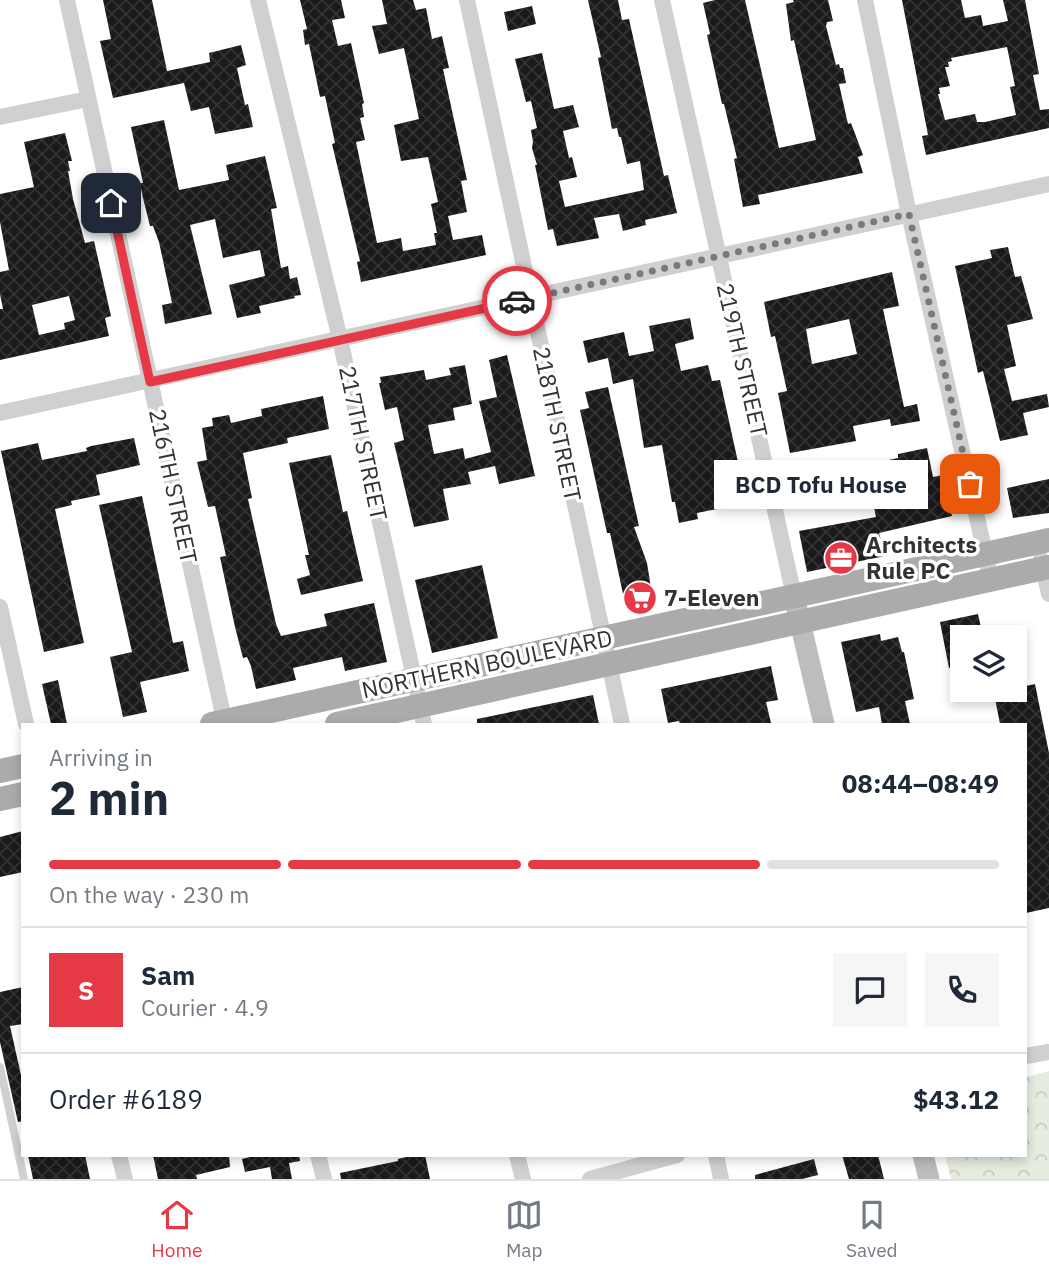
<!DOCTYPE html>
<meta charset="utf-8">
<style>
:root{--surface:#fff;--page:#f6f6f7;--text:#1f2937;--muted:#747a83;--line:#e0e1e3;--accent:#e63946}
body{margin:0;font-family:"IBM Plex Sans",sans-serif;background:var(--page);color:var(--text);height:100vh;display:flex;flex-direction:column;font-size:26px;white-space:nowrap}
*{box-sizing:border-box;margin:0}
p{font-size:23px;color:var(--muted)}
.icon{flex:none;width:38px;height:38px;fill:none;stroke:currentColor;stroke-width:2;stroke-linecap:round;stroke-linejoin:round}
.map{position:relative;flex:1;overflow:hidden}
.sheet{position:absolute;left:21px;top:723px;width:1006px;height:434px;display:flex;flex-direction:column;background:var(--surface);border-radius:0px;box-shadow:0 4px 10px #0003}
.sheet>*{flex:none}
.fabs{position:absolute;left:950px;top:625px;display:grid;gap:14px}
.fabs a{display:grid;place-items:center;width:77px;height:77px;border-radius:0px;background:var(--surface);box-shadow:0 4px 10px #0003;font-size:35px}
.pin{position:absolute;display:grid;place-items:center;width:60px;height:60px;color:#fff;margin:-30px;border-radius:14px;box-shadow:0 4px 10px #0006}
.courier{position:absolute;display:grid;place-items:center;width:70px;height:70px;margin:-35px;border:5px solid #e63946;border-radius:50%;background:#fff;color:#222;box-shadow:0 2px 9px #0007}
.bubble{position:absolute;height:49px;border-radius:0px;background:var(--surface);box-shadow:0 4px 10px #0003;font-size:23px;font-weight:800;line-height:49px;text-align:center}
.headline em{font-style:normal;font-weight:800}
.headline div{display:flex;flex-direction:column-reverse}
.headline{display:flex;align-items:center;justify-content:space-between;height:119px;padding:0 28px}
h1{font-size:46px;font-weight:800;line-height:52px}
.bar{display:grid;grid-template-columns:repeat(4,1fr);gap:10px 7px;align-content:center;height:84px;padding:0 28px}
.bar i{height:9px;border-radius:5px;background:var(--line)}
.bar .current{background:var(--accent)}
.bar p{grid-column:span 4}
.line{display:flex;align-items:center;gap:18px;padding:0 28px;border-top:2px solid var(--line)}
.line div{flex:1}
.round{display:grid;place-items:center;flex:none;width:74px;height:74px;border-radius:0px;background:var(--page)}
.dock{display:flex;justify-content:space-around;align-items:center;height:98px;border-top:2px solid var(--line);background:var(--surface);font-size:19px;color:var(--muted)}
.dock a{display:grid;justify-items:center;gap:4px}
.dock .current{color:var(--accent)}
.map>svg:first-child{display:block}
.park{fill:url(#park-crowns)}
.building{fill:url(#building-cross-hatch);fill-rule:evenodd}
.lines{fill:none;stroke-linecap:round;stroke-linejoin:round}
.lane{stroke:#d0d0d0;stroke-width:8}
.street{stroke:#d0d0d0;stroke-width:16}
.secondary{stroke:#bdbdbd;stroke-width:21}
.primary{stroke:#ababab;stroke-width:24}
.done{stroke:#7a7a7a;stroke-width:7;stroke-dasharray:0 12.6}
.route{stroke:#e63946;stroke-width:9}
.labels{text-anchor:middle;stroke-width:7;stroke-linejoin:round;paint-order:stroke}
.street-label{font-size:23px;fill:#333;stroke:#fff}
.poi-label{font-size:23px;font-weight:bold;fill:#333;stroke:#fff;text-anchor:start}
</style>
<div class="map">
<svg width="1049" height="1179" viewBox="0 0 1049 1179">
<defs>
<pattern id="park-crowns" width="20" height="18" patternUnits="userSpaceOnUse" patternTransform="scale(1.75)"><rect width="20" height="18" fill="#e6ecdf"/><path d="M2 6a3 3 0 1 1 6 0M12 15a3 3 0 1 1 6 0" fill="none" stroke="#c6cbc0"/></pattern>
<pattern id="building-cross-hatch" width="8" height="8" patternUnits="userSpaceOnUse" patternTransform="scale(1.75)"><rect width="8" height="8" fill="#1a1a1a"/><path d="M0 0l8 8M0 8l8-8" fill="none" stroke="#333"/></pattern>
</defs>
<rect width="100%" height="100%" fill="#fff"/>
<polygon class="park" points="1049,1071 1049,1179 951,1179 945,1155 1026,1155 1026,1077"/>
<g class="building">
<polygon points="103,0 152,0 167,71 210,62 209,53 241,45 246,65 237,68 245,105 248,104 253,127 215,134 209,107 191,111 184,83 113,98 100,41 111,39"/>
<polygon points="300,0 341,0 345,18 332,20 338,46 351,43 364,103 362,104 364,117 360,118 365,140 356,142 377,243 401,238 403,251 436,245 434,233 437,233 431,204 438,202 428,157 401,161 394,125 419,119 404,48 379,54 372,26 387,24 382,0 413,0 416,10 426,8 432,39 442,36 449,68 443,69 467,180 461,181 467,212 448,216 453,240 482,235 486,255 361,282 357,262 360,261 332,144 335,143 325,96 320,97 309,44 305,45 303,30 307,29"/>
<polygon points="588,0 618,0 622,20 629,19 664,176 668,175 677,213 645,220 646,225 623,231 619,214 594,218 599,238 557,246 553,229 548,230 535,165 537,165 532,148 533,142 531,130 537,128 531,101 526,102 515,59 542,53 554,109 573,105 579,127 563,131 569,158 572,157 577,177 559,181 565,207 644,190 640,161 627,164 621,137 619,137 617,128 612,129 598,58 601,57"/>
<polygon points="715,0 745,0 779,148 816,140 794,40 791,41 786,4 794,2 793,0 828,0 833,21 827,22 826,26 836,65 839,64 840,68 843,68 846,83 839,84 848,124 851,123 863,155 858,157 863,173 758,195 760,204 743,207 734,159 737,158 724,104 722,104 707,35 710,34 703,3"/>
<path d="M902,0H961L965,18L981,15L983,26L1008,21L1003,0H1025L1039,74L1033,75L1040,110L1049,109V128L926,155L922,136L928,135ZM1007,47L1015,86L1010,87L1016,115L985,122H977L975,114L945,120L938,94H940L939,88L950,86L945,67H949L948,62L952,61L951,58Z"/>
<polygon points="532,6 536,24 508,31 504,12"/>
<polygon points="164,120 179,190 229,180 226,165 265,156 277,208 271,209 281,268 288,266 290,279 297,277 301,295 294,296 295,298 259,306 261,313 237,318 229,285 265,276 260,250 223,258 215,219 190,225 212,314 165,324 162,305 172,303 168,284 159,242 153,226 150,226 143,198 140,183 143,183 131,127"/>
<path d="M65,133L72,161H68L70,171H68L73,199L85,243L94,241L111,316L105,318L109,336L0,360V309H3L0,294V272L9,270L0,222V194L34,187L24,142ZM69,296L75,320L64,323L65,329L39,335L32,305Z"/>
<polygon points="1008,247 1015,277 1021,276 1033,319 1007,325 1016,366 1004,369 1012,401 1047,394 1049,407 1023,413 1028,435 1000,441 983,371 978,373 955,266 992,258 990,250"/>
<path d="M892,272L899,306L883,309L904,407L917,404L920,421L891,426L890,419L853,426L856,441L790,453L778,393L787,391L775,336L771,337L764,302ZM849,319L857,354L812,364L806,329Z"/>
<polygon points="690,318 694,339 675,344 681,371 708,365 712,381 720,380 747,503 697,513 698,519 679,523 675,502 672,502 662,445 644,448 633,379 613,384 608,358 588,363 583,341 624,332 629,356 654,351 649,326"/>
<polygon points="507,355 535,476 499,484 495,466 468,472 471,484 443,489 449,520 414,527 394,443 404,440 397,407 385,410 379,383 381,383 380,377 424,370 426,380 451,375 449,368 465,365 472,404 453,408 455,420 428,425 434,454 463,448 465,459 491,452 479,401 497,397 489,360"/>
<polygon points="608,387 639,526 634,527 647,563 651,588 652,602 626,608 610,533 607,533 580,410 589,408 585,392"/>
<polygon points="323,396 329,429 287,438 288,443 243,453 252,498 248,499 276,624 281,636 327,626 324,614 374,603 387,662 345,671 342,657 293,668 296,680 256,689 251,666 247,657 243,658 235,627 220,557 226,556 215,506 208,507 197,462 207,460 202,428 213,426 212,418 229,415 231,423 262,416 261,409"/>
<polygon points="134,438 140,465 96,475 100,495 71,501 72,505 55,509 84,643 44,652 1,451 38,443 42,460 87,451 86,448 91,446"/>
<polygon points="927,448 933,477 943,475 952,516 879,533 885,556 807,572 799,531 876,517 865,465 898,458 898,454"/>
<polygon points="331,455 343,512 347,511 363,581 301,595 297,579 310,575 305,555 309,555 289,463"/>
<polygon points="1049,479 1049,513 1013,518 1007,488"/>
<polygon points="142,496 173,643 183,641 189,671 140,682 147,712 123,717 110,657 132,652 99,505"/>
<polygon points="482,565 498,638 432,653 415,580"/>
<polygon points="978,614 983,637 962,637 962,665 949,668 940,622"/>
<polygon points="880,634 881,641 898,637 902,652 904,652 914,699 905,701 910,724 882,724 879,707 856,712 841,642"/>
<polygon points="771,666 778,700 766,702 771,723 680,724 679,721 668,723 661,689"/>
<polygon points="58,680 67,724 51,724 42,684"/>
<polygon points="1035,684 1049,753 1049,908 1026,913 1026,724 1000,724 994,693"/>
<polygon points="593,695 599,724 477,724 477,719"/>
<polygon points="23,831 23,872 0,877 0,837"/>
<polygon points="23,987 23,1024 10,1026 23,1084 23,1121 18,1122 0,1042 0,992"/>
<polygon points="28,1155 85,1155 90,1179 33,1179"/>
<polygon points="153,1155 229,1155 230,1167 196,1175 197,1179 158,1179"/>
<polygon points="258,1155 299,1155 300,1161 289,1163 292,1179 272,1179 270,1167 245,1172 242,1159"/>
<polygon points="415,1155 425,1155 430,1179 341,1179 340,1173 398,1161 398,1159"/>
<polygon points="842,1155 878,1155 884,1179 849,1179"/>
<polygon points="814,1159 818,1175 802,1179 755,1179 755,1175"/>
</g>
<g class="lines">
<g class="lane">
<polyline points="773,501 862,479"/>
<polyline points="0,1067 24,1179"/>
</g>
<g class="street">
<polyline points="67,0 225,724"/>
<polyline points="258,0 340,339 424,724"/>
<polyline points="467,0 622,724"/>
<polyline points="662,0 794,596"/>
<polyline points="865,0 909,214 991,580"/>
<polyline points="0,117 88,99"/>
<polyline points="0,413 1049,184"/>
<polyline points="1041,559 1049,594"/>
<polyline points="0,607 26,724"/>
<polyline points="1026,1056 1049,1052"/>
<polyline points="119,1155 125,1179"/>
<polyline points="318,1155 324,1179"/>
<polyline points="517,1155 523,1179"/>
<polyline points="716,1155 721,1179"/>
<polyline points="590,1179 677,1155"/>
</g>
<g class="secondary">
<polyline points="796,605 824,724"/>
<polyline points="923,1155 929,1179"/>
</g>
<g class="primary">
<polyline points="212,724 1049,540"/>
<polyline points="337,724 1049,567"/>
<polyline points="0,771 23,766"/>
<polyline points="0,799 23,794"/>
</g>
</g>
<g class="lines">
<polyline class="done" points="517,301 909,214 970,484"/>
<polyline class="route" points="111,203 150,382 517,301"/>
</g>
<defs>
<g id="office-disc" transform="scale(1.75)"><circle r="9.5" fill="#e63946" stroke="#fff"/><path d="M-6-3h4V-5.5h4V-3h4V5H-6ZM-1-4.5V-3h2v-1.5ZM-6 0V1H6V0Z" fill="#fff"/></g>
<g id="supermarket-disc" transform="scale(1.75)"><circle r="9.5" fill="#e63946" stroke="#fff"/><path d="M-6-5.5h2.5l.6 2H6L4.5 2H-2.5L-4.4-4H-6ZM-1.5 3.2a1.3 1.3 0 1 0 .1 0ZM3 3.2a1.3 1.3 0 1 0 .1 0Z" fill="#fff"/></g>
</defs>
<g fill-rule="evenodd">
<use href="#office-disc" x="841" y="558"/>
<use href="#supermarket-disc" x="640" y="598"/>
</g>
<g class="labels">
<g class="street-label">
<text transform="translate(742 360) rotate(77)" y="8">219TH STREET</text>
<text transform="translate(557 424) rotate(78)" y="8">218TH STREET</text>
<text transform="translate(363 443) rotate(78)" y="8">217TH STREET</text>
<text transform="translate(173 486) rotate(78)" y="8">216TH STREET</text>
<text transform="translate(487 664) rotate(-12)" y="8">NORTHERN BOULEVARD</text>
</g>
<g class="poi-label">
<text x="866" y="553">Architects<tspan x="866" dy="26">Rule PC</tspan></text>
<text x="664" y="606">7-Eleven</text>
</g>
</g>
</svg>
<div class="fabs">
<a><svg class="icon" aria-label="layers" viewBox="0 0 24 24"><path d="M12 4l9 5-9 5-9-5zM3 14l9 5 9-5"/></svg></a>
</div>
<div class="pin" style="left:970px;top:484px;background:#ea580c"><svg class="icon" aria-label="bag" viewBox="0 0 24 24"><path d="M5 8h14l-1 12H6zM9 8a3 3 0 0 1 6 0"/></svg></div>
<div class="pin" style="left:111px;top:203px;background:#1f2937"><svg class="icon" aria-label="home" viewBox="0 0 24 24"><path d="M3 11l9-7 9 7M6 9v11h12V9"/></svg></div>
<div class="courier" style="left:517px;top:301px"><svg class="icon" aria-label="car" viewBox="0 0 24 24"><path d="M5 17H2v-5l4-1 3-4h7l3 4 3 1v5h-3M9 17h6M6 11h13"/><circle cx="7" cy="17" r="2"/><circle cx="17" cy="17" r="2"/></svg></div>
<div class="bubble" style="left:714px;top:460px;width:214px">BCD Tofu House</div>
<section class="sheet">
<div class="headline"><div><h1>2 min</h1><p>Arriving in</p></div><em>08:44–08:49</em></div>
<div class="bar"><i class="current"></i><i class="current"></i><i class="current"></i><i></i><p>On the way · 230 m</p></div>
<div class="line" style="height:126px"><b class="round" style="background:var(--accent);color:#fff">S</b><div><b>Sam</b><p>Courier · 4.9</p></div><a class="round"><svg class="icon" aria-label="chat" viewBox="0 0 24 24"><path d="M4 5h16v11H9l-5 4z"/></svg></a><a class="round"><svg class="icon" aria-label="phone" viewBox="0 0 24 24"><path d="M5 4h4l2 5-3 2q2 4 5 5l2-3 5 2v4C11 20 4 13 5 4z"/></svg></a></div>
<div class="line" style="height:91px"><div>Order #6189</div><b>$43.12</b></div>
</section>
</div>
<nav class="dock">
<a class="current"><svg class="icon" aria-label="home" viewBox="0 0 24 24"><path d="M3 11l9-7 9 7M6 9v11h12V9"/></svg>Home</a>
<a><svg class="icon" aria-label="map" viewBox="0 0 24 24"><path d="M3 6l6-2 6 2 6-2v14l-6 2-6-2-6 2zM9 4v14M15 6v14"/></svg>Map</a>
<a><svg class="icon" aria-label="saved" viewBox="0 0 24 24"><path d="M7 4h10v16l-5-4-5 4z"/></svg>Saved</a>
</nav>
